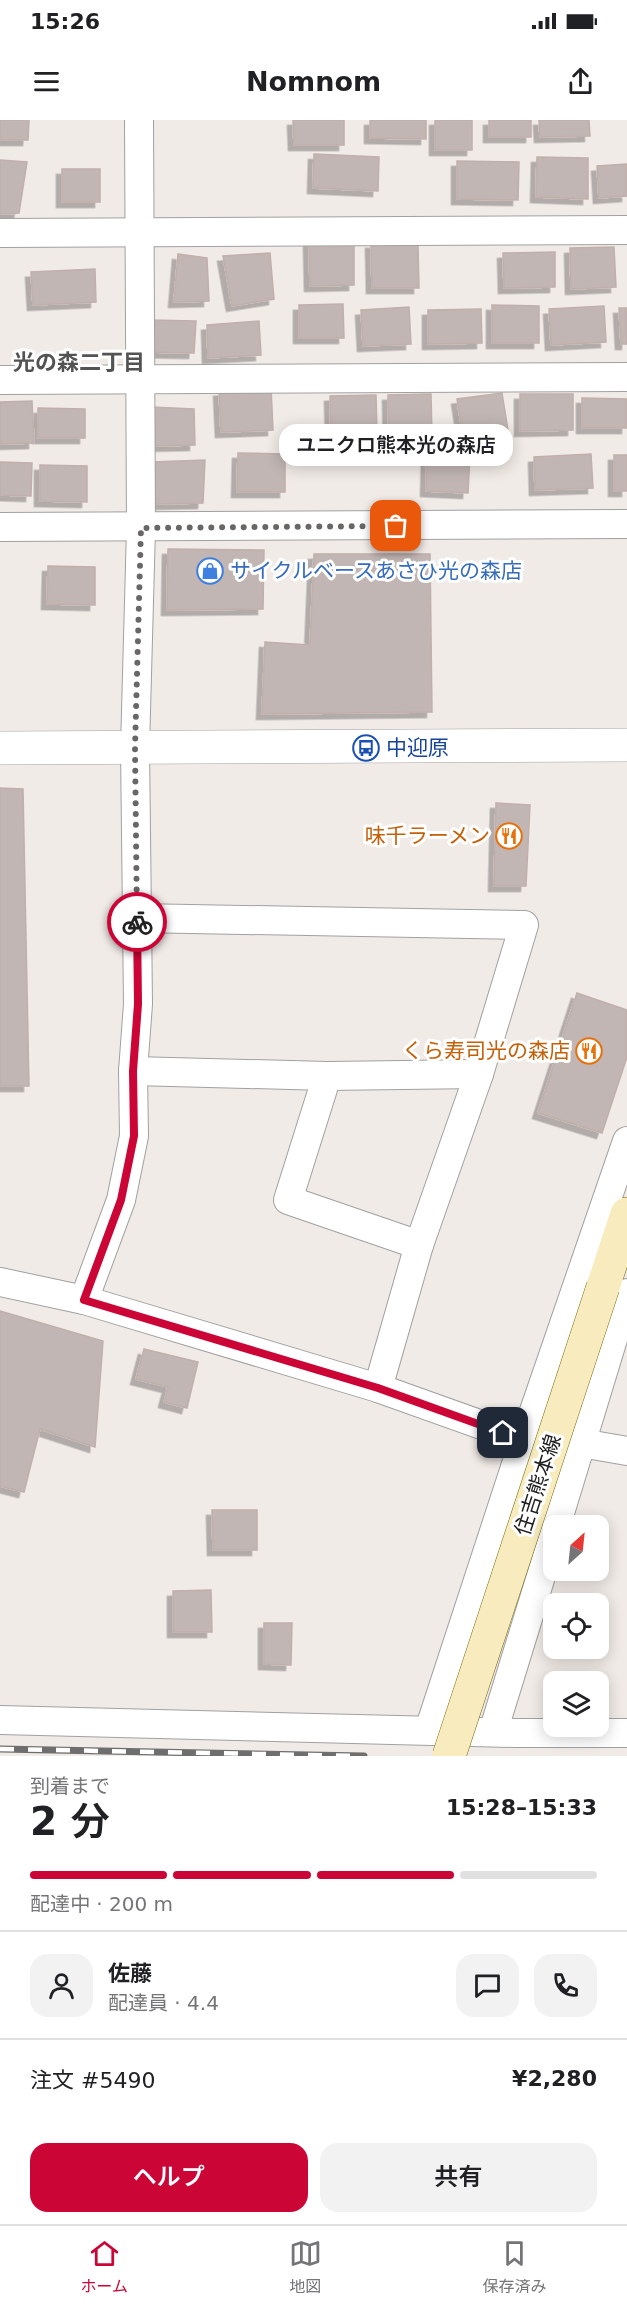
<!DOCTYPE html>
<html lang="ja">
<meta charset="utf-8">
<style>
:root{--surface:#fff;--page:#f2f2f2;--text:#202124;--muted:#757577;--line:#e0e0e0;--accent:#cb0637}
body{margin:0;font-family:"DejaVu Sans","Noto Sans JP",sans-serif;background:var(--page);color:var(--text);height:100vh;display:flex;flex-direction:column;font-size:22px;white-space:nowrap}
*{box-sizing:border-box;margin:0}
p{font-size:20px;color:var(--muted)}
.icon{flex:none;width:33px;height:33px;fill:none;stroke:currentColor;stroke-width:2;stroke-linecap:round;stroke-linejoin:round}
.map{position:relative;height:1636px;overflow:hidden}
.side{display:flex;flex-direction:column;background:var(--surface);flex:1}
.side>*{flex:none}
.needle{width:39px;rotate:27deg}
.controls{position:absolute;left:543px;top:1395px;display:grid;gap:12px}
.controls a{display:grid;place-items:center;width:66px;height:66px;border-radius:12px;background:var(--surface);box-shadow:0 3px 15px #0003;font-size:30px}
.pin{position:absolute;display:grid;place-items:center;width:51px;height:51px;color:#fff;margin:-26px;border-radius:12px;box-shadow:0 3px 9px #0006}
.courier{position:absolute;display:grid;place-items:center;width:60px;height:60px;margin:-30px;border:4px solid #cb0637;border-radius:50%;background:#fff;color:#222;box-shadow:0 2px 8px #0007}
.bubble{position:absolute;height:42px;border-radius:18px;background:var(--surface);box-shadow:0 3px 15px #0003;font-size:20px;font-weight:600;line-height:42px;text-align:center}
.summary em{font-style:normal;font-weight:600}
.summary div{display:flex;flex-direction:column-reverse}
.summary{display:flex;align-items:center;justify-content:space-between;height:102px;padding:0 30px}
h1{font-size:39px;font-weight:600;line-height:45px}
.bar{display:grid;grid-template-columns:repeat(4,1fr);gap:9px 6px;align-content:center;height:72px;padding:0 30px}
.bar i{height:8px;border-radius:4px;background:var(--line)}
.bar .current{background:var(--accent)}
.bar p{grid-column:span 4}
.line{display:flex;align-items:center;gap:15px;padding:0 30px;border-top:2px solid var(--line)}
.line div{flex:1}
.round{display:grid;place-items:center;flex:none;width:63px;height:63px;border-radius:18px;background:var(--page)}
.primary-button{display:flex;gap:12px;margin-top:auto;padding:12px 30px}
.primary-button a{flex:1;height:69px;border-radius:18px;background:var(--accent);color:#fff;font-size:24px;font-weight:600;line-height:69px;text-align:center}
.primary-button a+a{background:var(--page);color:var(--text)}
.status{display:flex;justify-content:space-between;align-items:center;height:42px;padding:0 30px;background:var(--surface);direction:ltr}
.status svg{height:16px;fill:currentColor}
header{display:flex;justify-content:space-between;align-items:center;height:78px;padding:0 30px;background:var(--surface);font-size:27px;font-weight:600}
.menu{display:flex;justify-content:space-around;align-items:center;height:84px;border-top:2px solid var(--line);background:var(--surface);font-size:16px;color:var(--muted)}
.menu a{display:grid;justify-items:center;gap:3px}
.menu .current{color:var(--accent)}
.map>svg:first-child{display:block}
.building{fill:#c1b6b4;stroke:#c2afaa;stroke-width:1.5;filter:url(#shadow)}
.lines{fill:none;stroke-linecap:round;stroke-linejoin:round}
.minor-casing{stroke:#a1a1a1;stroke-width:30}
.tertiary-casing{stroke:#a1a1a1;stroke-width:34}
.secondary-casing{stroke:#776708;stroke-width:34}
.minor{stroke:#fff;stroke-width:28}
.tertiary{stroke:#fff;stroke-width:33}
.secondary{stroke:#f8ecbe;stroke-width:33}
.rail-casing{stroke:#6e6e6e;stroke-width:7}
.rail{stroke:#fff;stroke-width:4.5;stroke-dasharray:14;stroke-linecap:butt}
.secondary-bridge-casing{stroke:#776708;stroke-width:34;stroke-linecap:butt}
.secondary-bridge{stroke:#f8ecbe;stroke-width:33}
.done{stroke:#696766;stroke-width:6;stroke-dasharray:0 10.8}
.route{stroke:#cb0637;stroke-width:8}
.labels{text-anchor:middle;stroke-width:6;stroke-linejoin:round;paint-order:stroke}
.shop-label{font-size:21px;fill:#366cbe;stroke:#fff;text-anchor:start}
.transit-label{font-size:21px;fill:#164399;stroke:#fff;text-anchor:start}
.food-label{font-size:21px;fill:#c56008;stroke:#fff;text-anchor:end}
.street-label{font-size:21px;fill:#202020;stroke:#fff}
.neighbourhood-label{font-size:22px;font-weight:bold;fill:#535353;stroke:#fff}
</style>
<div class="status"><b>15:26</b><svg viewBox="0 0 49 12"><path d="M0 12V9h3v3zM5 12V6h3v6zM10 12V3h3v9zM15 12V0h3v12zM26 1h20v11H26zM47 4h2v5h-2z"/></svg></div>
<header><svg class="icon" aria-label="menu" viewBox="0 0 24 24"><path d="M4 6h16M4 12h16M4 18h16"/></svg>Nomnom<svg class="icon" aria-label="share" viewBox="0 0 24 24"><path d="M12 15V3M7 8l5-5 5 5M5 13v7h14v-7"/></svg></header>
<div class="map">
<svg width="627" height="1636" viewBox="0 0 627 1636">
<defs>
<filter id="shadow"><feDropShadow dx="-5.5" dy="5.5" stdDeviation="0" flood-color="#0004"/></filter>
</defs>
<rect width="100%" height="100%" fill="#f1ebe7"/>
<g class="building">
<polygon points="0,0 29,0 28,20 0,20"/>
<polygon points="293,0 344,0 344,25 294,25"/>
<polygon points="370,0 426,0 426,19 370,18"/>
<rect x="435" y="0" width="37" height="30"/>
<rect x="489" y="0" width="42" height="17"/>
<polygon points="539,0 589,0 590,16 540,17"/>
<polygon points="314,34 379,37 378,71 313,68"/>
<polygon points="537,37 588,38 588,79 536,77"/>
<polygon points="0,40 27,42 19,93 0,94"/>
<polygon points="457,41 519,42 518,80 457,79"/>
<polygon points="627,44 627,76 599,78 597,46"/>
<rect x="62" y="49" width="38" height="33"/>
<polygon points="354,120 354,165 310,166 309,121"/>
<polygon points="371,123 418,123 419,168 372,168"/>
<polygon points="614,127 616,167 571,169 570,128"/>
<polygon points="555,132 555,167 504,168 503,133"/>
<polygon points="270,133 274,179 232,186 223,136"/>
<polygon points="178,134 207,138 209,181 174,182"/>
<polygon points="95,149 96,182 33,185 31,152"/>
<polygon points="343,184 344,218 299,218 299,185"/>
<polygon points="492,185 539,186 539,223 492,223"/>
<polygon points="604,186 606,222 551,225 549,189"/>
<polygon points="409,187 411,224 363,226 361,190"/>
<polygon points="619,188 627,188 627,224 621,224"/>
<polygon points="481,189 482,223 428,224 428,190"/>
<polygon points="149,200 196,201 194,233 146,232"/>
<polygon points="259,201 261,235 208,238 207,205"/>
<polygon points="271,268 273,310 221,312 219,271"/>
<polygon points="502,273 508,310 463,317 457,279"/>
<polygon points="431,274 432,315 389,316 388,275"/>
<polygon points="520,274 573,274 573,310 520,311"/>
<polygon points="376,275 377,315 331,316 330,276"/>
<polygon points="582,278 627,279 627,308 582,308"/>
<polygon points="32,281 34,323 0,324 0,282"/>
<polygon points="151,287 194,289 195,325 148,326"/>
<polygon points="38,288 85,289 85,318 38,318"/>
<polygon points="427,332 470,334 468,373 426,371"/>
<polygon points="238,333 285,334 285,372 237,372"/>
<polygon points="591,334 593,368 535,370 534,337"/>
<rect x="614" y="335" width="13" height="36"/>
<polygon points="205,340 203,383 151,384 152,342"/>
<polygon points="0,342 32,343 31,376 0,375"/>
<polygon points="40,345 87,346 87,382 40,381"/>
<polygon points="168,429 264,430 263,489 167,490"/>
<polygon points="314,434 430,434 432,592 262,594 265,522 310,525"/>
<polygon points="48,446 95,447 95,485 47,484"/>
<polygon points="0,668 23,669 29,966 0,966"/>
<polygon points="496,683 530,685 526,766 494,766"/>
<polygon points="577,873 627,890 627,937 602,1013 538,993"/>
<polygon points="0,1191 103,1221 95,1327 40,1309 24,1372 0,1366"/>
<polygon points="144,1229 198,1242 187,1288 164,1282 168,1267 136,1259"/>
<polygon points="212,1390 257,1390 257,1430 213,1430"/>
<polygon points="211,1470 212,1512 173,1512 173,1471"/>
<polygon points="264,1503 292,1503 291,1545 264,1544"/>
</g>
<g class="lines">
<g class="minor-casing">
<g id="minor">
<polyline points="0,113 627,110"/>
<polyline points="0,260 627,257"/>
<polyline points="0,407 627,404"/>
<polyline points="137,798 524,805 479,954 419,1125 378,1268"/>
<polyline points="133,951 327,956 479,954"/>
<polyline points="327,956 288,1080 419,1125"/>
<polyline points="0,1162 84,1180 378,1268 524,1320 581,1323 627,1331"/>
<polyline points="84,1180 121,1080 134,1016 133,951 138,884 135,628 141,408 139,0"/>
<polyline points="556,1406 627,1173"/>
<polyline points="0,1600 515,1613 627,1613"/>
<polyline points="429,1610 524,1320 627,1021"/>
<polyline points="493,1612 554,1414"/>
</g>
</g>
<g class="tertiary-casing">
<polyline id="tertiary" points="0,628 627,625"/>
</g>
<g class="secondary-casing">
<polyline id="secondary" points="603,1167 627,1094"/>
</g>
<use href="#minor" class="minor"/>
<use href="#tertiary" class="tertiary"/>
<use href="#secondary" class="secondary"/>
<g class="rail-casing">
<polyline id="rail" points="0,1629 364,1636"/>
</g>
<use href="#rail" class="rail"/>
<g class="secondary-bridge-casing">
<polyline id="secondary-bridge" points="449,1636 603,1167"/>
</g>
<use href="#secondary-bridge" class="secondary-bridge"/>
</g>
<g class="lines">
<polyline class="done" points="137,802 135,628 141,408 396,406"/>
<polyline class="route" points="137,802 138,884 133,951 134,1016 121,1080 84,1180 378,1268 503,1313"/>
</g>
<defs>
<g id="shop-ring" transform="scale(1.35)"><circle r="9.5" fill="#fff" stroke="#3f7fe0" stroke-width="1.5"/><path d="M-5-2.5h2.3a2.7 3.5 0 0 1 5.4 0H5L5.5 6h-11ZM-1.5-2.5h3a1.5 2.3 0 0 0-3 0Z" fill="#3f7fe0"/></g>
<g id="bus-ring" transform="scale(1.35)"><circle r="9.5" fill="#fff" stroke="#1a4fb4" stroke-width="1.5"/><path d="M-5-6H5V4H4V6H2V4H-2V6H-4V4H-5ZM-3.5-4V0h7V-4ZM-3.5 1.2v1.5H-2V1.2ZM2 1.2v1.5H3.5V1.2Z" fill="#1a4fb4"/></g>
<g id="restaurant-ring" transform="scale(1.35)"><circle r="9.5" fill="#fff" stroke="#e8710a" stroke-width="1.5"/><path d="M-5-6h1v4h1v-4h1v4h1v-4h1v5L-1.5 .5V6h-2V.5L-5-1ZM5-6V6H3V1.5H1.5Q1.5-4 5-6Z" fill="#e8710a"/></g>
</defs>
<g fill-rule="evenodd">
<use href="#shop-ring" x="210" y="451"/>
<use href="#bus-ring" x="366" y="628"/>
<use href="#restaurant-ring" x="509" y="716"/>
<use href="#restaurant-ring" x="589" y="931"/>
</g>
<g class="labels">
<g class="shop-label">
<text x="230" y="458">サイクルベースあさひ光の森店</text>
</g>
<g class="transit-label">
<text x="386" y="635">中迎原</text>
</g>
<g class="food-label">
<text x="490" y="723">味千ラーメン</text>
<text x="570" y="938">くら寿司光の森店</text>
</g>
<g class="street-label">
<text transform="translate(538 1365) rotate(-72)" y="7">住吉熊本線</text>
</g>
<g class="neighbourhood-label">
<text x="79" y="250">光の森二丁目</text>
</g>
</g>
</svg>
<div class="controls">
<a><svg class="needle" viewBox="-14 -14 28 28"><path d="M0-13l5 13h-10z" fill="#e53935"/><path d="M0 13l5-13h-10z" fill="#757577"/></svg></a>
<a><svg class="icon" aria-label="locate" viewBox="0 0 24 24"><circle cx="12" cy="12" r="6"/><path d="M12 2v4M12 18v4M2 12h4M18 12h4"/></svg></a>
<a><svg class="icon" aria-label="layers" viewBox="0 0 24 24"><path d="M12 4l9 5-9 5-9-5zM3 14l9 5 9-5"/></svg></a>
</div>
<div class="pin" style="left:396px;top:406px;background:#ea580c"><svg class="icon" aria-label="bag" viewBox="0 0 24 24"><path d="M5 8h14l-1 12H6zM9 8a3 3 0 0 1 6 0"/></svg></div>
<div class="pin" style="left:503px;top:1313px;background:#1f2937"><svg class="icon" aria-label="home" viewBox="0 0 24 24"><path d="M3 11l9-7 9 7M6 9v11h12V9"/></svg></div>
<div class="courier" style="left:137px;top:802px"><svg class="icon" aria-label="bike" viewBox="0 0 24 24"><circle cx="6" cy="16" r="4"/><circle cx="18" cy="16" r="4"/><path d="M6 16l4-8h5l3 8M10 8l3 8H6M13 5h3"/></svg></div>
<div class="bubble" style="left:279px;top:304px;width:234px">ユニクロ熊本光の森店</div>
</div>
<section class="side">
<div class="summary"><div><h1>2 分</h1><p>到着まで</p></div><em>15:28–15:33</em></div>
<div class="bar"><i class="current"></i><i class="current"></i><i class="current"></i><i></i><p>配達中 · 200 m</p></div>
<div class="line" style="height:108px"><a class="round"><svg class="icon" aria-label="person" viewBox="0 0 24 24"><circle cx="12" cy="8" r="4"/><path d="M4 21q1-7 8-7t8 7"/></svg></a><div><b>佐藤</b><p>配達員 · 4.4</p></div><a class="round"><svg class="icon" aria-label="chat" viewBox="0 0 24 24"><path d="M4 5h16v11H9l-5 4z"/></svg></a><a class="round"><svg class="icon" aria-label="phone" viewBox="0 0 24 24"><path d="M5 4h4l2 5-3 2q2 4 5 5l2-3 5 2v4C11 20 4 13 5 4z"/></svg></a></div>
<div class="line" style="height:78px"><div>注文 #5490</div><b>¥2,280</b></div>
<div class="primary-button"><a>ヘルプ</a><a>共有</a></div>
</section>
<nav class="menu">
<a class="current"><svg class="icon" aria-label="home" viewBox="0 0 24 24"><path d="M3 11l9-7 9 7M6 9v11h12V9"/></svg>ホーム</a>
<a><svg class="icon" aria-label="map" viewBox="0 0 24 24"><path d="M3 6l6-2 6 2 6-2v14l-6 2-6-2-6 2zM9 4v14M15 6v14"/></svg>地図</a>
<a><svg class="icon" aria-label="saved" viewBox="0 0 24 24"><path d="M7 4h10v16l-5-4-5 4z"/></svg>保存済み</a>
</nav>
